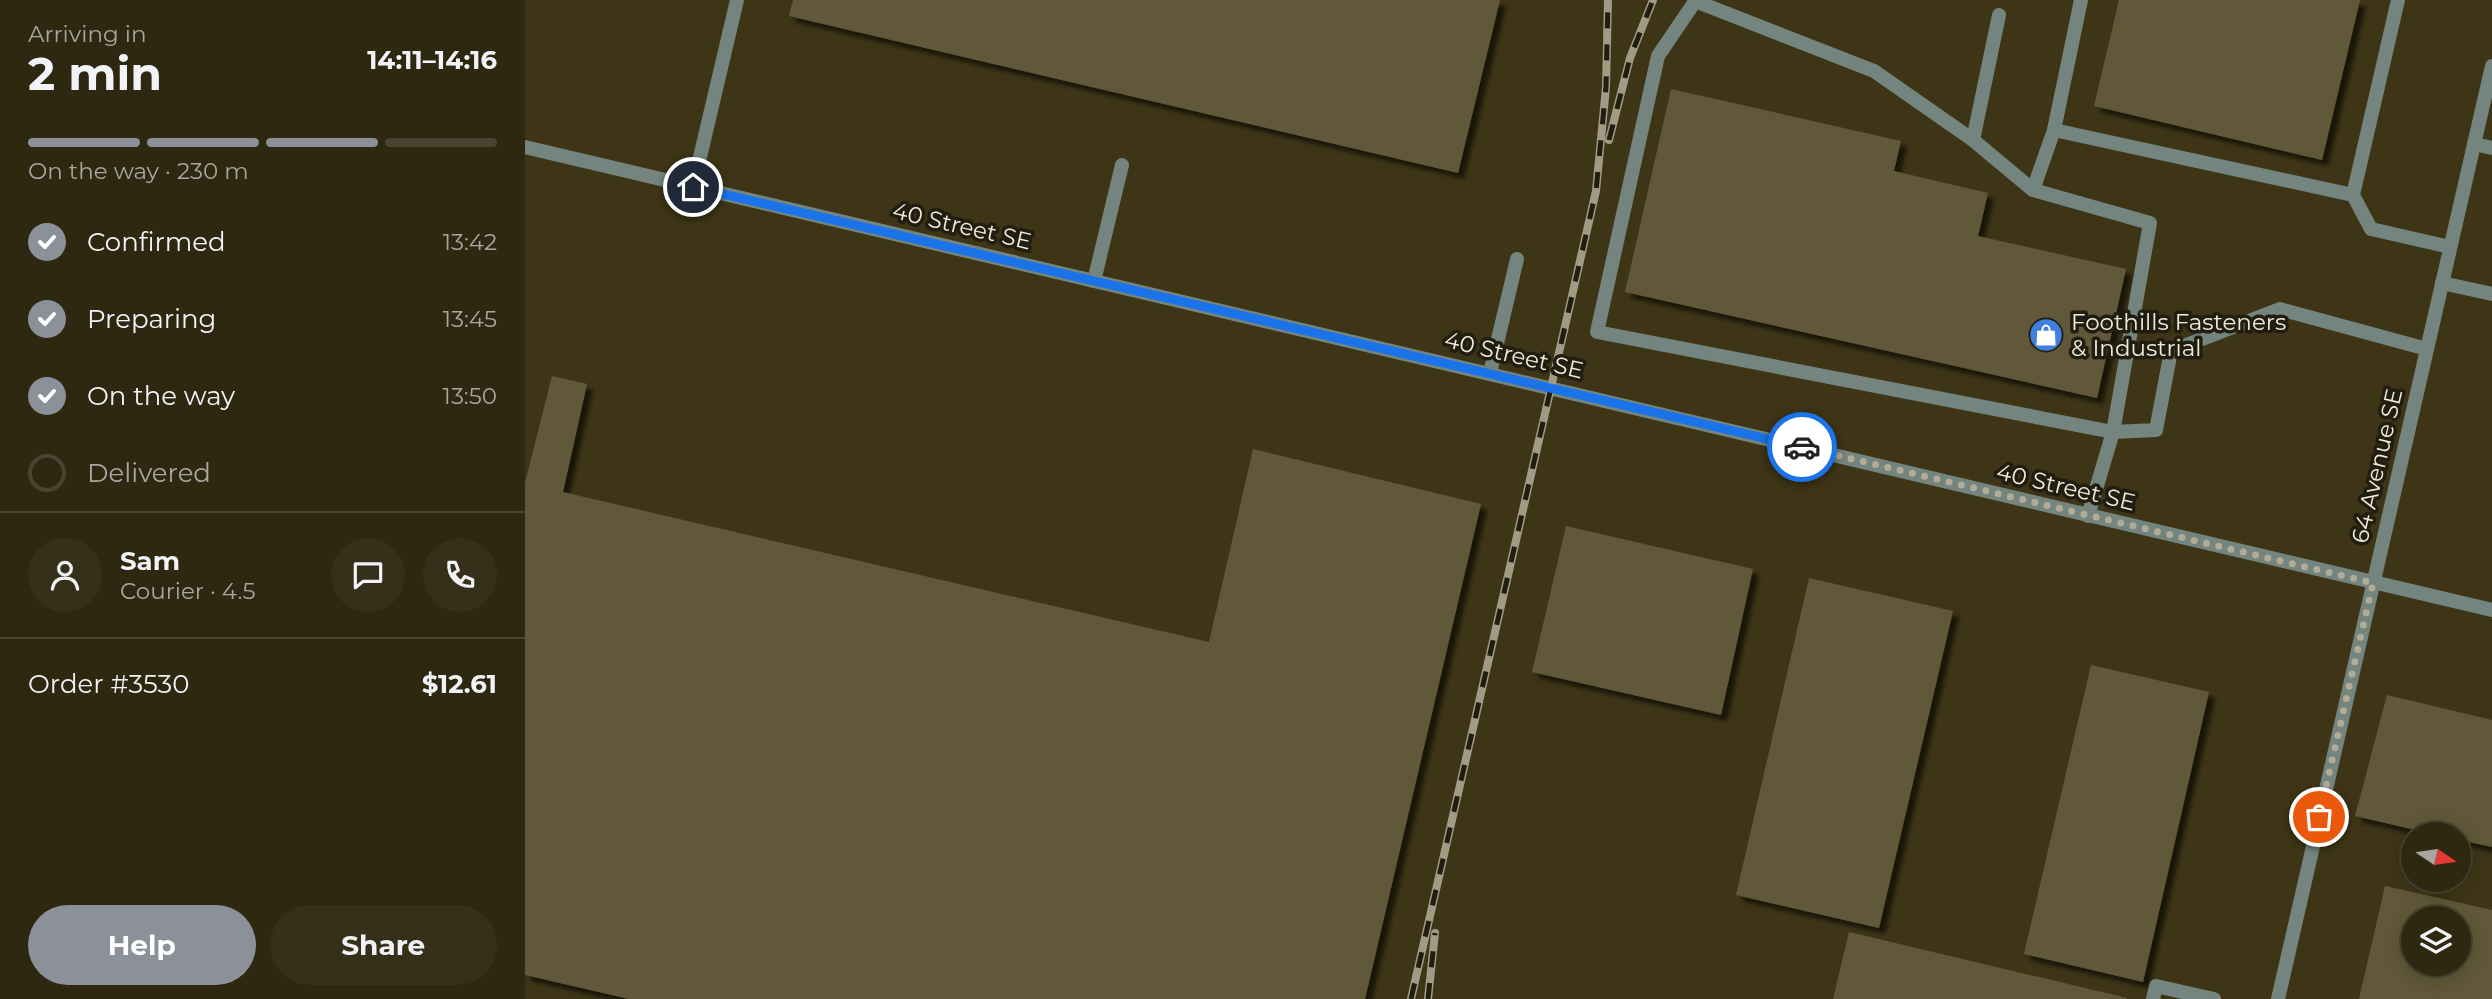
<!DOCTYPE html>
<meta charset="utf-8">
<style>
:root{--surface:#2e2811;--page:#36301a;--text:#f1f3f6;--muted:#a7a69f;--line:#494431;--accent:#8c9099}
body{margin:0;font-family:Montserrat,sans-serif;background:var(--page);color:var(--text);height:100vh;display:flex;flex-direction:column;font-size:26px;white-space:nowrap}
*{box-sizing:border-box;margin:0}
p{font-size:23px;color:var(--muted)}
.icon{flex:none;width:38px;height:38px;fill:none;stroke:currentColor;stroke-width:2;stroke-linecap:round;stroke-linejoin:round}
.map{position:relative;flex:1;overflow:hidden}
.side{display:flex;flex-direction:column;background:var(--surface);width:525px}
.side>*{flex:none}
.needle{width:46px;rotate:103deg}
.fabs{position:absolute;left:1876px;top:822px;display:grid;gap:14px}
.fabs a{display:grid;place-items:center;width:70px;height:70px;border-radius:50%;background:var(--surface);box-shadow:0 4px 18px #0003,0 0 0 2px var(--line);font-size:35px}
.pin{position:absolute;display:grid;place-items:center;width:60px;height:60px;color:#fff;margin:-30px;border:4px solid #fff;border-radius:50%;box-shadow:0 2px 7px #0007}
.courier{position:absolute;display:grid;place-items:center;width:70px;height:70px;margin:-35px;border:5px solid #1a73e8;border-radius:50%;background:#fff;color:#222;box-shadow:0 2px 9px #0007}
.head em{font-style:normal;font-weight:700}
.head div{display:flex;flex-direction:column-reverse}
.head{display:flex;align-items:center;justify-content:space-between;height:119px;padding:0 28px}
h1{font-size:46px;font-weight:700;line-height:52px}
.bar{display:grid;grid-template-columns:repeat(4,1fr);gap:10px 7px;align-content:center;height:84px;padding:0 28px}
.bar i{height:9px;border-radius:5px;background:var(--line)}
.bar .current{background:var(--accent)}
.bar p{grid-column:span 4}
.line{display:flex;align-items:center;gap:18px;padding:0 28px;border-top:2px solid var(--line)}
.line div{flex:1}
.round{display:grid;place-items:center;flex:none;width:74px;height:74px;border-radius:37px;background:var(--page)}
ol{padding:0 28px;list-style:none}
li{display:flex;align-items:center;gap:21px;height:77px}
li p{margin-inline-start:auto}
li .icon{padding:7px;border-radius:50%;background:var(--accent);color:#fff;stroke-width:4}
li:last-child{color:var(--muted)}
li i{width:38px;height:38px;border:4px solid var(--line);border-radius:50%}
.action{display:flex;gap:14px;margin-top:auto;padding:14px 28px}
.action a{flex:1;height:80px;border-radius:42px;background:var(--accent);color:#fff;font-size:28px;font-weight:700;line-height:80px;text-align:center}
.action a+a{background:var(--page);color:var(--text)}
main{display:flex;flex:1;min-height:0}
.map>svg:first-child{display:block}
.building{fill:#615839;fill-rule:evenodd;filter:url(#shadow)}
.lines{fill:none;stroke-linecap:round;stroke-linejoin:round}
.lane{stroke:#74857f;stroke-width:14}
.street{stroke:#74857f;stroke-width:14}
.rail-casing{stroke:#a19a84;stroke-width:8}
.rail{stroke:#211d10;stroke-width:5;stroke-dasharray:16;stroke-linecap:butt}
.done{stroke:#b2ab96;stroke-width:7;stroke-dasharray:0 12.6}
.route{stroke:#1a73e8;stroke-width:9}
.labels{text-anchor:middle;stroke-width:7;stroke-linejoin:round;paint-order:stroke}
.street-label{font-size:23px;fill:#f0ebda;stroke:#211d10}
.poi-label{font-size:23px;fill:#f0ebda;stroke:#211d10;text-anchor:start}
</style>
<main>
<section class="side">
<div class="head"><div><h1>2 min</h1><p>Arriving in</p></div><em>14:11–14:16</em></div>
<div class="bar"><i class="current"></i><i class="current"></i><i class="current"></i><i></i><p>On the way · 230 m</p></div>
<ol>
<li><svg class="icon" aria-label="check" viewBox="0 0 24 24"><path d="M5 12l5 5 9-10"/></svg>Confirmed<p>13:42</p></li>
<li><svg class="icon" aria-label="check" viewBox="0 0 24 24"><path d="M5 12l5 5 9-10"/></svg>Preparing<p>13:45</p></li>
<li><svg class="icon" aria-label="check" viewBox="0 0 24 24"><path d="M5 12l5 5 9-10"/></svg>On the way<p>13:50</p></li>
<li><i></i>Delivered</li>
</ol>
<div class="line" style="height:126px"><a class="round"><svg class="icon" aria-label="person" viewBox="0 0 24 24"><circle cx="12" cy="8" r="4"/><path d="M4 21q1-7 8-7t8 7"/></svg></a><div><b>Sam</b><p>Courier · 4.5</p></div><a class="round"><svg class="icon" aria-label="chat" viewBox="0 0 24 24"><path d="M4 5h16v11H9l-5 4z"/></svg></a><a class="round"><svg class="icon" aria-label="phone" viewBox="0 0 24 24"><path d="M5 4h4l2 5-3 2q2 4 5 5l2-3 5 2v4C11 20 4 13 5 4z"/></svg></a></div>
<div class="line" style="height:91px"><div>Order #3530</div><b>$12.61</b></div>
<div class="action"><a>Help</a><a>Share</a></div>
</section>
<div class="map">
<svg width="1967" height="999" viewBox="0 0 1967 999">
<defs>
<filter id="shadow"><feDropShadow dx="6" dy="6" stdDeviation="2" flood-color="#0009"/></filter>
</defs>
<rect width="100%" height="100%" fill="#3e3517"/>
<g class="building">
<polygon points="268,0 975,0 933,173 264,16"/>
<polygon points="1594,0 1835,0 1797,160 1569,106"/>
<polygon points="1146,89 1376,141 1369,171 1463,193 1453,236 1601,269 1572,398 1100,292"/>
<polygon points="27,376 62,384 38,492 684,642 728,449 956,504 840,999 104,999 0,975 0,483"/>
<polygon points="1041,526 1228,569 1196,715 1007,672"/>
<polygon points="1284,578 1428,611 1354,928 1211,895"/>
<polygon points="1566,665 1684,692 1618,982 1499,954"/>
<polygon points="1862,695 1967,720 1967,847 1934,840 1934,835 1912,835 1830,816"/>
<path d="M1860,886L1967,910V999H1834ZM1888,919H1934V964H1888Z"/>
<polygon points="1324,932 1602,998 1602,999 1308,999"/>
</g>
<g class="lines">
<g class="lane">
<polyline points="1171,0 1133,56 1072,332 1588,432 1631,430 1646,351 1755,309 1902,349"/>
<polyline points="1556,0 1529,130 1828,195"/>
<polyline points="1873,0 1828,195 1846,229 1925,247"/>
<polyline points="1170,1 1349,71 1448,140"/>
<polyline points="1474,15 1448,140 1508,190 1625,223 1588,432 1563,516"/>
<polyline points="1949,144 1967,148"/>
<polyline points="168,187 212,0"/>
<polyline points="1508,190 1529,130"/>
<polyline points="569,281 597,165"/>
<polyline points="1917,283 1967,294"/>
<polyline points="965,373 992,259"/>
<polyline points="1628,999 1631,986 1689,999"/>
</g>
<g class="street">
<polyline points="0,147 1967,610"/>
<polyline points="1753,999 1967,66"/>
</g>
<g class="rail-casing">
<g id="rail">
<polyline points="1084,140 1105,58 1128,0"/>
<polyline points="886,999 1071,191 1081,87 1083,0"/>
<polyline points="903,999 910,933"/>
</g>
</g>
<use href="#rail" class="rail"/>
</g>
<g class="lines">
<polyline class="done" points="1277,447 1848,583 1794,817"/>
<polyline class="route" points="168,187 1277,447"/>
</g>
<defs>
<g id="shop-disc" transform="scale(1.75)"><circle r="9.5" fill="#3f7fe0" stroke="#211d10"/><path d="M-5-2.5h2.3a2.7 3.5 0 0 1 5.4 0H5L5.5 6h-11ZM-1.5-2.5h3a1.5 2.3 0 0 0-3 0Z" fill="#fff"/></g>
</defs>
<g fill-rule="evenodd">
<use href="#shop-disc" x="1521" y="335"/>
</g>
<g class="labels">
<g class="street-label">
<text transform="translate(437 226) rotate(13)" y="8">40 Street SE</text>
<text transform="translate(989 355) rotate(13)" y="8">40 Street SE</text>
<text transform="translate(1852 466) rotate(-77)" y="8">64 Avenue SE</text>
<text transform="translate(1541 487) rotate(13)" y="8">40 Street SE</text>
</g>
<g class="poi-label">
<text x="1546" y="330">Foothills Fasteners<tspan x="1546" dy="26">&amp; Industrial</tspan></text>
</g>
</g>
</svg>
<div class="fabs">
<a><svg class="needle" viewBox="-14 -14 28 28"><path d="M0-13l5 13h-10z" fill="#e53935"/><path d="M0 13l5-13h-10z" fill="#a7a69f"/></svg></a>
<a><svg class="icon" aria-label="layers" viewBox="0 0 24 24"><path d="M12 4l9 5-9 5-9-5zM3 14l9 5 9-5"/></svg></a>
</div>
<div class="pin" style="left:1794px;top:817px;background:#ea580c"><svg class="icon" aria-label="bag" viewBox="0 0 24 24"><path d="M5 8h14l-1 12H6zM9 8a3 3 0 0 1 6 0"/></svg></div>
<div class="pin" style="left:168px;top:187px;background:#1f2937"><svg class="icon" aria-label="home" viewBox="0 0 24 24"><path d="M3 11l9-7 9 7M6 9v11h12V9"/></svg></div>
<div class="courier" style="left:1277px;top:447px"><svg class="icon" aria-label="car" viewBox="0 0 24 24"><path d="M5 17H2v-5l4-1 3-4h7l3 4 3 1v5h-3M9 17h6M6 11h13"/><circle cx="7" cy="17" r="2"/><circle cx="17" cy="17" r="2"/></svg></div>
</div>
</main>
